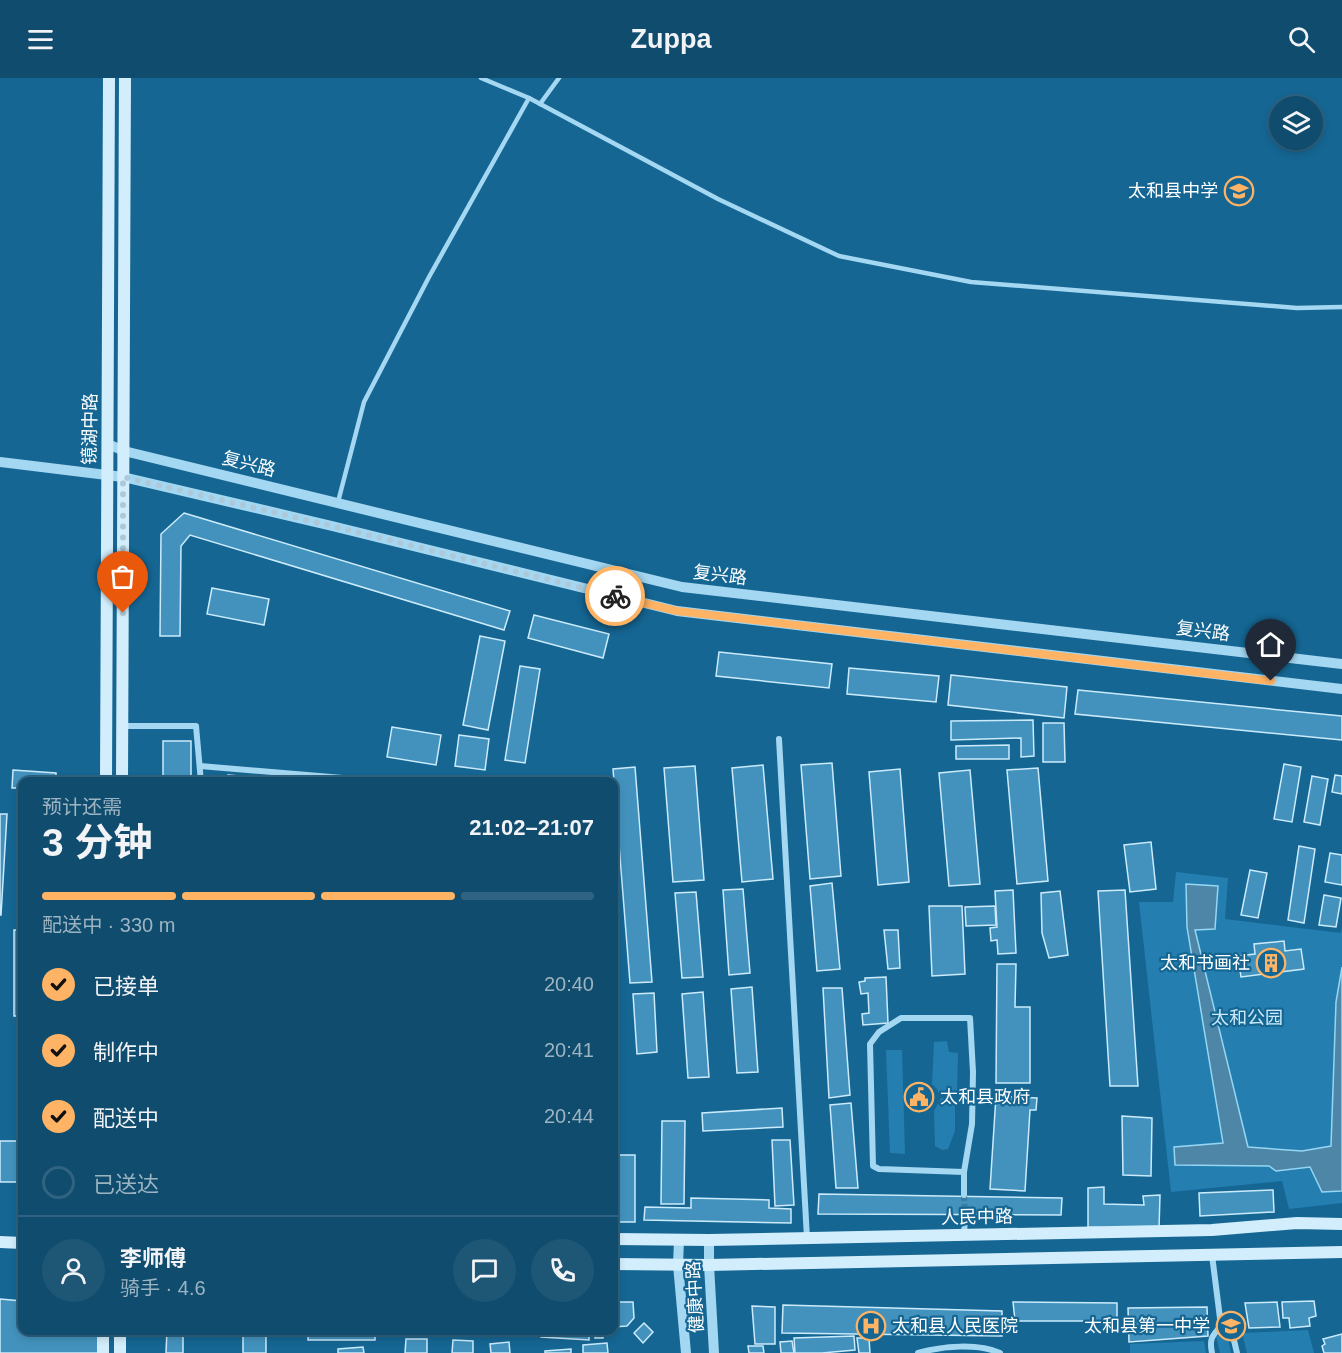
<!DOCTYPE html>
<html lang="zh">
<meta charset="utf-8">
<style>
:root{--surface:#104c6e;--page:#1e5676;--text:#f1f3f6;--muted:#9cb4c2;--line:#306381;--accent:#ffb364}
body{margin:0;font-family:Helvetica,"Noto Sans SC",sans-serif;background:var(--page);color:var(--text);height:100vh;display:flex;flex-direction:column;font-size:22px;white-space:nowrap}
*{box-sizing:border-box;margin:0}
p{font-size:20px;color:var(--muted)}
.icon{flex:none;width:33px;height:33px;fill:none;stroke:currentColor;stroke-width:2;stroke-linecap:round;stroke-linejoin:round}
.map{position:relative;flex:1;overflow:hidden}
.details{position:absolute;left:18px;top:699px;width:600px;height:558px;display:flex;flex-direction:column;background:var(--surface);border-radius:12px;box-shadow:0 3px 9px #0003,0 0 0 2px var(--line)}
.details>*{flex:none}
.tools{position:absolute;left:1269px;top:18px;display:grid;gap:12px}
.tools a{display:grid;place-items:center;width:54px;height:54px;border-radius:50%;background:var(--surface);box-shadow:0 3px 9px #0003,0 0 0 2px var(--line);font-size:30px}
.pin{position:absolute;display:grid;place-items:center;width:51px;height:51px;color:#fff;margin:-62px -26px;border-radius:50% 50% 50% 0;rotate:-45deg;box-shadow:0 0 6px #0007}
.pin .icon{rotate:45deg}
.courier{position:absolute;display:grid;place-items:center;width:60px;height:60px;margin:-30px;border:4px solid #ffb364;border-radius:50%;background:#fff;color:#222;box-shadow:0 2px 8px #0007}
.overview em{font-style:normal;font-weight:700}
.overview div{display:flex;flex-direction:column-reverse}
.overview{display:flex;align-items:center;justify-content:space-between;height:102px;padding:0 24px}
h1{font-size:39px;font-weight:700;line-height:45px}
.bar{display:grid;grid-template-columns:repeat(4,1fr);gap:9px 6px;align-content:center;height:72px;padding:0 24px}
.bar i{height:8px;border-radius:4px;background:var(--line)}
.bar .active{background:var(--accent)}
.bar p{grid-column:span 4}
.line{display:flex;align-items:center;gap:15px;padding:0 24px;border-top:2px solid var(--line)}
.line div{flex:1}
.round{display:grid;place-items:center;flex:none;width:63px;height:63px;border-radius:32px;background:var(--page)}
ol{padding:0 24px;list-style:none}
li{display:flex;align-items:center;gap:18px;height:66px}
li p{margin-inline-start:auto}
li .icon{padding:6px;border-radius:50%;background:var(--accent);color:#111;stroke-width:4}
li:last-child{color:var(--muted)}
li i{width:33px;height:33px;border:3px solid var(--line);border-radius:50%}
header{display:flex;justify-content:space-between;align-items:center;height:78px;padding:0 24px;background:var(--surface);font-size:27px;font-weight:700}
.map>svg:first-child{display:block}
.green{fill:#247fb0}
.water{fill:#4d86a6;stroke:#96d5f4;stroke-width:1.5}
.building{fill:#4292bd;stroke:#cbebfc;stroke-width:1.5}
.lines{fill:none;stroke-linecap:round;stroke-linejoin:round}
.minor-tunnel{stroke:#387da3;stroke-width:6;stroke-dasharray:6 3;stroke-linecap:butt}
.service{stroke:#a4d7f1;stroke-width:4.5}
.minor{stroke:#a4d7f1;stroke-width:6}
.tertiary{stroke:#a4d7f1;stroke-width:10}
.secondary{stroke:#d2edfc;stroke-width:12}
.done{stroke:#adc9d9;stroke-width:6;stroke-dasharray:0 10.8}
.route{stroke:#ffb364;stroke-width:8}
.labels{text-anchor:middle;stroke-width:4.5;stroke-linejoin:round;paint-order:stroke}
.poi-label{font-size:18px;fill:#fff;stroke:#156693;text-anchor:end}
.street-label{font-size:18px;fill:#fff;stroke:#156693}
.park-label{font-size:18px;fill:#cbebfc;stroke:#156693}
</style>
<header><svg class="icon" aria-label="menu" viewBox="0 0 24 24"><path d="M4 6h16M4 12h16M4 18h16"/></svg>Zuppa<svg class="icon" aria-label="search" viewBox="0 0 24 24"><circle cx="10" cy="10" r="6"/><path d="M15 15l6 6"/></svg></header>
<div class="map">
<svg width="1342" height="1275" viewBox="0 0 1342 1275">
<rect width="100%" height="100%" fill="#156693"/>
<g class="green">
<polygon points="1176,794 1228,800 1225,841 1341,855 1342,849 1342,1125 1289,1131 1282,1103 1171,1114 1139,824 1173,824"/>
<polygon points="947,963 949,974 958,975 957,1014 939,1016 937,1011 932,1006 934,964"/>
<polygon points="886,972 902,972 905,1076 890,1075"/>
<circle cx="919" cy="1019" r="12"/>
<polygon points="941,1020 955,1021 955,1053 948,1071 942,1072 935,1068 934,1033"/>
<polygon points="1308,1252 1314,1275 1247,1275 1242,1255"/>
<polygon points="1227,1256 1231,1275 1220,1275 1216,1258"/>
<polygon points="1204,1263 1206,1275 1130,1275 1130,1266"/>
</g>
<polygon class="water" points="1186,806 1218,808 1215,851 1195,852 1248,1069 1302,1073 1331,1068 1336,924 1342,889 1342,1113 1322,1114 1310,1089 1276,1093 1269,1088 1175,1087 1174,1069 1223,1065 1187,849"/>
<g class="building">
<polygon points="184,435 510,533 504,552 190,457 181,468 180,558 160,558 161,456"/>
<polygon points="212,510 269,521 264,547 207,536"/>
<polygon points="534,537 609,556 603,580 528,560"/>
<polygon points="480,558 505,563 488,652 463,647"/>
<polygon points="719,574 832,586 829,610 716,598"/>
<polygon points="520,588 540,591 525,685 505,682"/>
<polygon points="849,590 939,598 936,624 847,616"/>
<polygon points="951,597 1067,609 1064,640 948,627"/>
<polygon points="1078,612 1342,638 1342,662 1075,636"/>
<polygon points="1033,642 1034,678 1021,679 1021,660 951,662 951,643"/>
<polygon points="1043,645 1064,645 1065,684 1043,684"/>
<polygon points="392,649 441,657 436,687 387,679"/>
<polygon points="459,657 489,661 485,692 455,688"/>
<rect x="163" y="663" width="28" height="41"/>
<polygon points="1009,667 1009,681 956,681 956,668"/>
<polygon points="832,685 841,798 810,801 801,687"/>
<polygon points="1284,686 1301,689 1292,744 1274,741"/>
<polygon points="763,687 773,801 742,804 732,690"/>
<polygon points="695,688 704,802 673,804 664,690"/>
<polygon points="635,689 652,904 630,905 613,691"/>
<polygon points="1038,690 1048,803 1017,806 1007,692"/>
<polygon points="900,691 909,804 878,807 869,694"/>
<polygon points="13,692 56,695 56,704 22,704 22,710 12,710"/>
<polygon points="970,692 980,806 949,808 939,695"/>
<polygon points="228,697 310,704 227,704"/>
<polygon points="1335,697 1342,698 1342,716 1332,714"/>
<polygon points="1312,698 1328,701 1320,747 1304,744"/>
<polygon points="0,736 7,736 1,837 0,837"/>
<polygon points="22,740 22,818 19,818"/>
<polygon points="1151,764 1156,811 1130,814 1124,767"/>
<polygon points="1299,768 1315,771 1304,845 1288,842"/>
<polygon points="1330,775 1342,777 1342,807 1325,804"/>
<polygon points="1250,792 1267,795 1258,840 1241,837"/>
<polygon points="832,805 840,891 817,893 810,808"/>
<polygon points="743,811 750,895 729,897 723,812"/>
<polygon points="1013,812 1016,875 998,876 997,862 991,863 990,850 997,849 995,813"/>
<polygon points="1125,812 1138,1008 1110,1008 1098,813"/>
<polygon points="1060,813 1068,877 1049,880 1042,855 1041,815"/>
<polygon points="696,814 703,899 682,900 675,815"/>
<polygon points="1324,817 1341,820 1336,849 1319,847"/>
<polygon points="929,828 962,828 965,896 932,898"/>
<polygon points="995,828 996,847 966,848 965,829"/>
<rect x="14" y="852" width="8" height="86"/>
<polygon points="884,852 898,852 900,890 888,891"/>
<polygon points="1284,863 1285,873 1301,871 1304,891 1241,899 1238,878 1255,876 1254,866"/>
<polygon points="997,886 1016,886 1015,929 1030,929 1030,1005 996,1005"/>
<polygon points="886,899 888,945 863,947 862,936 869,935 868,915 861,916 859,904 865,903 865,900"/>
<polygon points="752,909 758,994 737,995 731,911"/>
<polygon points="823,910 842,910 850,1017 829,1020"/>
<polygon points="703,914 709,999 688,1000 682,916"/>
<polygon points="654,915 657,974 637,976 633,916"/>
<polygon points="996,1018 1037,1020 1036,1032 1030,1032 1025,1113 990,1111"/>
<polygon points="851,1025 858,1110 836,1110 830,1027"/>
<polygon points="782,1030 783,1049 703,1053 702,1035"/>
<polygon points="1122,1038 1152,1040 1151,1098 1123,1097"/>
<polygon points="662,1043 685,1043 684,1126 661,1126"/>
<polygon points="772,1062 790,1062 794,1127 775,1128"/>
<polygon points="0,1063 22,1063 22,1079 18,1079 18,1104 0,1104"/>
<rect x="614" y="1077" width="21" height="67"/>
<polygon points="1104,1109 1104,1126 1144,1127 1143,1118 1160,1117 1159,1151 1088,1149 1088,1110"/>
<polygon points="1273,1112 1274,1134 1200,1138 1199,1115"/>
<polygon points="819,1116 1062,1120 1061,1137 818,1136"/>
<polygon points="691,1120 769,1122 769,1130 791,1131 791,1145 644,1142 645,1129 691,1130"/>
<polygon points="0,1221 22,1223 22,1252 102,1252 101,1275 0,1275"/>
<polygon points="1314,1223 1316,1238 1309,1240 1310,1248 1290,1250 1289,1240 1283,1240 1282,1224"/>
<polygon points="614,1224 633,1224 634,1240 627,1248 614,1249"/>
<polygon points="1013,1224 1117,1225 1117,1243 1015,1243"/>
<polygon points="1277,1224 1280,1249 1249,1250 1245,1225"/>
<polygon points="783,1227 1002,1233 1002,1258 782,1255"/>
<polygon points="752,1228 775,1229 775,1266 755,1266"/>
<polygon points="1207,1229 1208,1258 1129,1264 1128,1230"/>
<polygon points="644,1245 653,1254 643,1265 634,1255"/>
<polygon points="167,1252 238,1252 238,1257 183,1255 183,1275 166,1275"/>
<rect x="308" y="1252" width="67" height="10"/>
<polygon points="486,1252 531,1252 531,1256 486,1254"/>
<polygon points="542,1252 589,1252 589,1262 541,1259"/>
<rect x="595" y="1252" width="8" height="8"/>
<rect x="243" y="1255" width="23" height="20"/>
<polygon points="1342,1256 1342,1275 1324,1275 1322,1268 1325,1266 1323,1261"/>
<polygon points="854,1258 855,1272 822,1275 795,1275 794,1260"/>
<polygon points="857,1260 869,1260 870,1275 859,1275"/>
<polygon points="406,1261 427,1261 427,1275 405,1275"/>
<polygon points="453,1262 473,1263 473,1275 452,1275"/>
<polygon points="792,1263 794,1275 781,1275 780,1264"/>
<polygon points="509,1264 510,1275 491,1275 490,1266"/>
<polygon points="607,1265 608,1275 583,1275 583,1267"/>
<polygon points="748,1268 763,1268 764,1275 749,1275"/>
<polygon points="363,1269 364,1275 338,1275 338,1271"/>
<polygon points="571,1271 571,1275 545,1275 545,1273"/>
</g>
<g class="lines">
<polyline class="minor-tunnel" points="964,1117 965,1139"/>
<g class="service">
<polyline points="481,0 529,20 718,121 839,178 971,204 1297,230 1342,229"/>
<polyline points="540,26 559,0"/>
<polyline points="338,424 364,324 429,199 529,20"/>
</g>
<g class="minor">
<polyline points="123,648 196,648 201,704"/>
<polyline points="779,661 807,1160"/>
<polyline points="200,688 390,704"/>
<polyline points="964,1117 964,1094 972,1046 973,994 970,940 901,940 879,954 870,966 873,1088 879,1091 964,1094"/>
<polyline points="964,1157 965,1139"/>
<polyline points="1212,1177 1221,1248 1233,1258 1237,1275"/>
<path d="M918,1275C942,1268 978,1265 1000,1275"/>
<path d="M1212,1275C1209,1261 1212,1258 1221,1248"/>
</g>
<g class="tertiary">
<polyline points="108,366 124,373 682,509 1342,586"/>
<polyline points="0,384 123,399 332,448 677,533 1342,611"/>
<polyline points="679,1162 678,1187 686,1275"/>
<polyline points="709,1162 709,1187 714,1275"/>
</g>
<g class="secondary">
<polyline points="106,704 109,0"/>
<polyline points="122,704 125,0"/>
<polyline points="614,1161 709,1162 1212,1152 1297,1145 1342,1146"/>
<polyline points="0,1164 22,1165"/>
<polyline points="614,1186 709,1187 1342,1174"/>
<polyline points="103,1275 103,1252"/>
<polyline points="120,1275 120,1252"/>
</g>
</g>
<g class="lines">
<polyline class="done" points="123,535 123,399 332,448 615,518"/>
<polyline class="route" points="615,518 677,533 1271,603"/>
</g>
<defs>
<g id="school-ring" transform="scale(1.5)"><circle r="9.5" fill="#156693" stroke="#ffb364" stroke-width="1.5"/><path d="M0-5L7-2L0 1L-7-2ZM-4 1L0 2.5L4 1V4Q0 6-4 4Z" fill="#ffb364"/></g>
<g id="building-ring" transform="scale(1.5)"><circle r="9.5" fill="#156693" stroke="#ffb364" stroke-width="1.5"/><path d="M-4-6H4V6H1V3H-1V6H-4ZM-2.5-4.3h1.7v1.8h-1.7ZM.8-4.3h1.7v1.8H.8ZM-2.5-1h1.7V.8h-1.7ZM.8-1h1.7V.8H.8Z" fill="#ffb364"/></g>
<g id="civic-ring" transform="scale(1.5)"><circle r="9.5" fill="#156693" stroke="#ffb364" stroke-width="1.5"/><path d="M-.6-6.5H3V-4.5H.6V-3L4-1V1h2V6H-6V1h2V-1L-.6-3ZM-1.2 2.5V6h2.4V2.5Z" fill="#ffb364"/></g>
<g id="hospital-ring" transform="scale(1.5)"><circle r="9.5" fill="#156693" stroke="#ffb364" stroke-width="1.5"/><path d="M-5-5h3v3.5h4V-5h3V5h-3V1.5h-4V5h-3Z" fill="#ffb364"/></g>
</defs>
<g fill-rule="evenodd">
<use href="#school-ring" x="1239" y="113"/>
<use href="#building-ring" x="1271" y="885"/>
<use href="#civic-ring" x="919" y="1019"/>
<use href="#hospital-ring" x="871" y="1248"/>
<use href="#school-ring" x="1231" y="1248"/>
</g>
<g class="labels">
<g class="poi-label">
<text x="1218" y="119">太和县中学</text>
<text x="1250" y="891">太和书画社</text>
<text x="940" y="1025" text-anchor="start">太和县政府</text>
<text x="892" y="1254" text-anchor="start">太和县人民医院</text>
<text x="1210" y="1254">太和县第一中学</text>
</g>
<g class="street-label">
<text transform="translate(90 351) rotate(-89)" y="6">镜湖中路</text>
<text transform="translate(249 386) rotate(14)" y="6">复兴路</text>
<text transform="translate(720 497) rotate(7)" y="6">复兴路</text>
<text transform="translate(1203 553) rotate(7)" y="6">复兴路</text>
<text transform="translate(977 1139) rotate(-1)" y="6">人民中路</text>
<text transform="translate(695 1219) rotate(-93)" y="6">健康中路</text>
</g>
<g class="park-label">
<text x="1247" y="946">太和公园</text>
</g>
</g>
</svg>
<div class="tools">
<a><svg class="icon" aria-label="layers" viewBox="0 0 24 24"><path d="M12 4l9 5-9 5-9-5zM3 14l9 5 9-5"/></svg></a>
</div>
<div class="pin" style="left:123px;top:535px;background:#ea580c"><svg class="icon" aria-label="bag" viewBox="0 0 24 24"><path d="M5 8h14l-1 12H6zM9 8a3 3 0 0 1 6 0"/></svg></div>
<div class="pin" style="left:1271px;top:603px;background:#1f2937"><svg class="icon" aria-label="home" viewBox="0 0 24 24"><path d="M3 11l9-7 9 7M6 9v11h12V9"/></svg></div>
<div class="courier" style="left:615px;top:518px"><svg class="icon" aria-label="bike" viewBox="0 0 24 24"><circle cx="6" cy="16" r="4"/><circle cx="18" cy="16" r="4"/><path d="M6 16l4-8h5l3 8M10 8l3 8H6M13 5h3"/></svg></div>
<section class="details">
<div class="overview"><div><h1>3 分钟</h1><p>预计还需</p></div><em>21:02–21:07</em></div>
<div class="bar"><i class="active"></i><i class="active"></i><i class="active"></i><i></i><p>配送中 · 330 m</p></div>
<ol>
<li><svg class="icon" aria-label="check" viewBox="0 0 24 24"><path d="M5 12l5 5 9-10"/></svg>已接单<p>20:40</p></li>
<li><svg class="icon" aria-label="check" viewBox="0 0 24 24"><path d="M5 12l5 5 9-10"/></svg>制作中<p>20:41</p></li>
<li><svg class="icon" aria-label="check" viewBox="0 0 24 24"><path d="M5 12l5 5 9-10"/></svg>配送中<p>20:44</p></li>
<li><i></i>已送达</li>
</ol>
<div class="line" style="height:108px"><a class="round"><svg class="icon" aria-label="person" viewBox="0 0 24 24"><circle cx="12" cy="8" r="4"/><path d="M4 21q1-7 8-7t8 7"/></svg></a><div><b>李师傅</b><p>骑手 · 4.6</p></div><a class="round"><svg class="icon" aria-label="chat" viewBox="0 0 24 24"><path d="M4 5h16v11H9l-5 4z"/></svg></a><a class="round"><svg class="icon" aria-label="phone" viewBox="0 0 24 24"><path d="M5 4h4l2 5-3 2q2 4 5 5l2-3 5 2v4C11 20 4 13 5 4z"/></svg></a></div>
</section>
</div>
